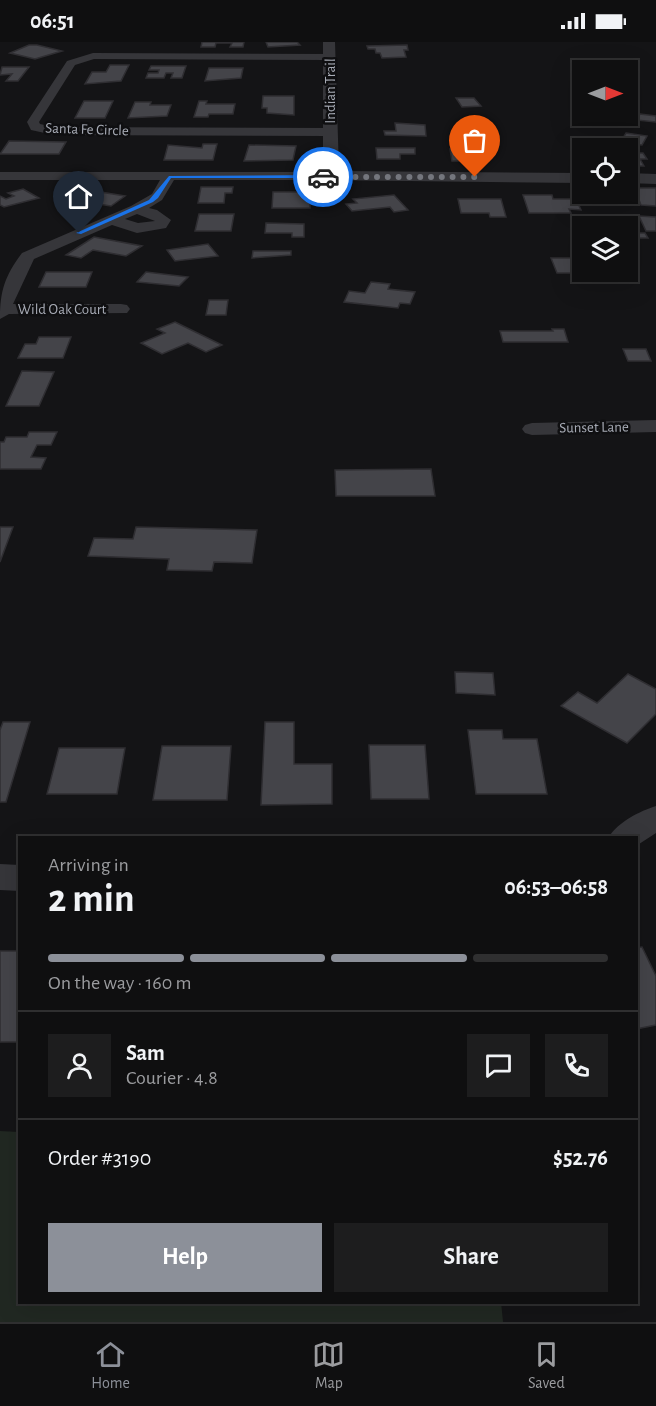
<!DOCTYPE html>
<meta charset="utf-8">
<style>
:root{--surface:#0f0f10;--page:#1d1d1e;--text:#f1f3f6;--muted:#9b9c9f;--line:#2f2f30;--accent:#8c9099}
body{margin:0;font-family:"Alegreya Sans",sans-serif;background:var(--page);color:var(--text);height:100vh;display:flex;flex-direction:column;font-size:22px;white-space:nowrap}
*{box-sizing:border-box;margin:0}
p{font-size:20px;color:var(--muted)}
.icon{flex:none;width:33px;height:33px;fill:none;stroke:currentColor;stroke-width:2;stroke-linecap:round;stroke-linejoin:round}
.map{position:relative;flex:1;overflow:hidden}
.side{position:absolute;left:18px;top:794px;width:620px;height:468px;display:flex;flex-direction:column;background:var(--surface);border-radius:0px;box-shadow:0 6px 24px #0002,0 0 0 2px var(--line)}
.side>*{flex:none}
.needle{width:39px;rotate:90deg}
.tools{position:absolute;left:572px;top:18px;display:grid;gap:12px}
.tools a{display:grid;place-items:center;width:66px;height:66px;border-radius:0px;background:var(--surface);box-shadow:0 6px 24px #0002,0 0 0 2px var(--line);font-size:30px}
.pin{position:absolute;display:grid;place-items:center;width:51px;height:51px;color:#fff;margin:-62px -26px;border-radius:50% 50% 50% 0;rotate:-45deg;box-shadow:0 0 6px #0007}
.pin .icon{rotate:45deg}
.courier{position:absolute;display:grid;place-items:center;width:60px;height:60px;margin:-30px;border:4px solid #1a73e8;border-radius:50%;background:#fff;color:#222;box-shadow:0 2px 8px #0007}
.headline em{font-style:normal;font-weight:600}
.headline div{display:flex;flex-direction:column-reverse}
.headline{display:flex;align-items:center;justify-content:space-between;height:102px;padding:0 30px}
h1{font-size:39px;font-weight:600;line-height:45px}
.bar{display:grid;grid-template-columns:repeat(4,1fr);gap:9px 6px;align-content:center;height:72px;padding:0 30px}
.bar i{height:8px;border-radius:4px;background:var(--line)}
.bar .active{background:var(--accent)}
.bar p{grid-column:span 4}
.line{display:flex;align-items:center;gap:15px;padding:0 30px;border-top:2px solid var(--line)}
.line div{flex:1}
.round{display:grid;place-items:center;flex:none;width:63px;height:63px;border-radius:0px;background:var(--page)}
.button{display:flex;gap:12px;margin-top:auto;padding:12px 30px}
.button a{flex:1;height:69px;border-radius:0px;background:var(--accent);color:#fff;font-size:24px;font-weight:600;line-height:69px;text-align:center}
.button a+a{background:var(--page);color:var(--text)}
.status{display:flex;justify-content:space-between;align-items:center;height:42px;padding:0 30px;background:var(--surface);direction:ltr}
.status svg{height:16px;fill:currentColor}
.dock{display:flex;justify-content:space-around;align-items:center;height:84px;border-top:2px solid var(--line);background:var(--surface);font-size:16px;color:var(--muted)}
.dock a{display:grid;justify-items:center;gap:3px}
.dock .active{color:var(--accent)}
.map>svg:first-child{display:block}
.green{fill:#212822}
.building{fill:#444449;stroke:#2f2e32;stroke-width:1.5}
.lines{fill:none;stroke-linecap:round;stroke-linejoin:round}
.minor{fill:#36363a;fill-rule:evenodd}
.tertiary{fill:#36363a;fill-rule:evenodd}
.route{fill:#1a73e8}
.done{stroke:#74767d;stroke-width:6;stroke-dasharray:0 10.8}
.labels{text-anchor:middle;stroke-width:5;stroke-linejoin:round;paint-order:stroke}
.far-street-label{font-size:15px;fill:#a7abb5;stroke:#0f0f11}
</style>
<div class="status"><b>06:51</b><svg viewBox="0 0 49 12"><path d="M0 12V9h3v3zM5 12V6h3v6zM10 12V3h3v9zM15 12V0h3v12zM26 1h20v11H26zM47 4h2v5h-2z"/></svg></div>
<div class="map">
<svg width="656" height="1280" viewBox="0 0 656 1280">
<rect width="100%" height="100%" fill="#141416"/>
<polygon class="green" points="0,1089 19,1090 20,1260 501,1260 503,1280 0,1280"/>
<g class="building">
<polygon points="202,0 244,0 243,5 230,5 232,1 216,1 215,5 201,5"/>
<polygon points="266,0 297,0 300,3 268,5"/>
<polygon points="29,3 37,3 62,9 35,17 10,11"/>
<polygon points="407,3 408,8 404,8 406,15 382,16 380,11 376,11 375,7 368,7 367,4"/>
<polygon points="110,23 129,23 121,39 85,42 92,30 106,30"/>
<polygon points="151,24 186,24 182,36 171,36 173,31 166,31 164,36 146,36 148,31 158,31 159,28 149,28"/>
<polygon points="2,25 29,25 18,39 6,39 12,32 0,33"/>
<polygon points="209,26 243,26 241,36 205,39"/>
<polygon points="263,54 294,54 294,73 267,71 267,66 262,66"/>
<polygon points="456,56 474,56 481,64 462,65"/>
<polygon points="84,59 113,59 105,76 75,76"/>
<polygon points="199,59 207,59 206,62 235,62 233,72 209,72 208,75 194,75"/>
<polygon points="135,60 151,60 150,63 171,63 167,74 128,76"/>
<polygon points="640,72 656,74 656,80 636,78"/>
<polygon points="395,81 425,83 426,94 385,93 384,89 396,89"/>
<polygon points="626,91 647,94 642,103 620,101"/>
<polygon points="9,99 66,100 59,112 0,112"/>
<polygon points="203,102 217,102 213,118 164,118 168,103 202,106"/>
<polygon points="249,103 296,104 293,118 244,119"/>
<polygon points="376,106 415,106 415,112 400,112 400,117 377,117"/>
<polygon points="450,107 468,107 468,112 488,112 489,119 452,119"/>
<polygon points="627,111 643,111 647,117 640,117 644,124 628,124"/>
<polygon points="201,145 233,145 232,151 225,151 224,161 198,161"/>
<polygon points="632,146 656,146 656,164 641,163 639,158 631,158 628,151 634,151"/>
<polygon points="23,147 39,156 4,165 0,163 0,154 6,157 14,154 8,151"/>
<polygon points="88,148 125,154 111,164 73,158"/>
<polygon points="273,150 310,150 310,166 272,166"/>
<polygon points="394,153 408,168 394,170 390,165 352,169 346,162 357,161 353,157"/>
<polygon points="523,153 552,153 553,157 576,157 581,168 569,167 571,171 529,171"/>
<polygon points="458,157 501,157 506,175 490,175 489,171 461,171"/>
<polygon points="199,172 234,172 231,189 195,189"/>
<polygon points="639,174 656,175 656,189 646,189"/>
<polygon points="266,181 304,182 304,195 292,195 292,191 265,191"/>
<polygon points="627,191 645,191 648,196 627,196"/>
<polygon points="94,195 142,204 126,214 93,208 81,216 66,213"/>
<polygon points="208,202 218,214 175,219 167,208"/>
<polygon points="253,209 291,209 291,213 252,216"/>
<polygon points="551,216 582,216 582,230 609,231 557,231"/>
<polygon points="46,230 92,230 86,245 39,245"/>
<polygon points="146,230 188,235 179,244 137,240"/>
<polygon points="371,240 390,242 388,247 415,250 410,262 400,261 398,266 344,260 349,249 365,251"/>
<polygon points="209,258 228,258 226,273 206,273"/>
<polygon points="175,280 222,303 206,310 188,301 162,312 141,301 165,291 157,287"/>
<polygon points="552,287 564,287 568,300 503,300 500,289 553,289"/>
<polygon points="39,295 71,295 63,316 18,316 25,302 36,302"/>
<polygon points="623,307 646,307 651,319 628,319"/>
<polygon points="22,329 54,330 39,364 6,364"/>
<polygon points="29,390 57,390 51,403 37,403 31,415 46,416 41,427 0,427 0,400 4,400 6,395 27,395"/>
<polygon points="431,427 435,454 336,454 335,428"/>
<polygon points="0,485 13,485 0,520"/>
<polygon points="136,485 257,488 252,521 214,520 212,529 167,528 169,517 88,514 94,496 133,497"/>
<polygon points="455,630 493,631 495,653 456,651"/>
<polygon points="628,632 656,647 656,672 627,701 561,664 578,650 597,661"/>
<polygon points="3,680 30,680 6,760 0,760 0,688"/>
<polygon points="265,680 294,680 294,722 332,722 332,762 261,763"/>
<polygon points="468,688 502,688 503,697 537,697 547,752 476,752"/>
<polygon points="369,703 425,703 429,757 371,757"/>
<polygon points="162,704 231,704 227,758 153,758"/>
<polygon points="59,706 125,706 117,752 47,752"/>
<polygon points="642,905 656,934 656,983 636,987 636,906"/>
<rect x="0" y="909" width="20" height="91"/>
</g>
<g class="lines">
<g class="minor">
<polygon points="93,11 330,12 335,15 330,18 94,17 75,23 39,80 40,82 54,85 330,86 336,90 330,94 54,93 31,88 27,80 67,19"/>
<path d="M0,130H331L338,134L331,138H174L162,158L149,166L157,168L171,178L166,186L137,191L112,183L34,217L13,262H121L127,263L130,267L127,271L9,272L0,277C0,248 5,234 22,211L131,164L152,152L160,138H0ZM137,172L155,179L138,181L125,177Z"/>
<polygon points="656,378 656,390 532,393 525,391 522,387 525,383 532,381"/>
<path d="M656,764V791L636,804V795H609C618,780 640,769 656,764Z"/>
<polygon points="0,822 20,823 20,849 0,848"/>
</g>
<g class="tertiary">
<polygon points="323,0 335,0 339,129 582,131 582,141 325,138 323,134"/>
<polygon points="627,131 656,132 656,142 627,141"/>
</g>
</g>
<polygon class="route" points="323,133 325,136 171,136 158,156 153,160 81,192 76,191 149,158 169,134"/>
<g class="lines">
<polyline class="done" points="323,135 475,135"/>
</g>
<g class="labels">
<g class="far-street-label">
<text transform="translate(330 49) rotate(-90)" y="5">Indian Trail</text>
<text transform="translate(87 87) rotate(2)" y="5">Santa Fe Circle</text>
<text x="62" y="272">Wild Oak Court</text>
<text transform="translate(594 385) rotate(-1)" y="5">Sunset Lane</text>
</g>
</g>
</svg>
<div class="tools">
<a><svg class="needle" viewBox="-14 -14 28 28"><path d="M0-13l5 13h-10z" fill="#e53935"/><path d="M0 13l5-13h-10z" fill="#9b9c9f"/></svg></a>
<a><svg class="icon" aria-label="locate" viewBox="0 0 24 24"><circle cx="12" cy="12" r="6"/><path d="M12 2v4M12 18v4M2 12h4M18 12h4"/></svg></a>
<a><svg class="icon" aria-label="layers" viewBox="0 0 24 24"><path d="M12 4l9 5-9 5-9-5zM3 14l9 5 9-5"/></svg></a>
</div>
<div class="pin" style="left:475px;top:135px;background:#ea580c"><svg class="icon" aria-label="bag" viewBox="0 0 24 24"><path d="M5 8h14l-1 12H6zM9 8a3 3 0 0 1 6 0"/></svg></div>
<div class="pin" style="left:79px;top:191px;background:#1f2937"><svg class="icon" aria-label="home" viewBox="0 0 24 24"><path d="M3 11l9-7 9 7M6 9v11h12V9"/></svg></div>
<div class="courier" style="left:323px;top:135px"><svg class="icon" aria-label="car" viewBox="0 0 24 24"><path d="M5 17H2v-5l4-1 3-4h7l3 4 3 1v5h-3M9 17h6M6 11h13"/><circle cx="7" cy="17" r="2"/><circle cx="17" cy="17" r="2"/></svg></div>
<section class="side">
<div class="headline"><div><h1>2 min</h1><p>Arriving in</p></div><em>06:53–06:58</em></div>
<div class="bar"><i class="active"></i><i class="active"></i><i class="active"></i><i></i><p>On the way · 160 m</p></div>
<div class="line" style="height:108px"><a class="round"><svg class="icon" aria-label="person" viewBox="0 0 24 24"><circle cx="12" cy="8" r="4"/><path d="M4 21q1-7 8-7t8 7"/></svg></a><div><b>Sam</b><p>Courier · 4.8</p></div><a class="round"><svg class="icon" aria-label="chat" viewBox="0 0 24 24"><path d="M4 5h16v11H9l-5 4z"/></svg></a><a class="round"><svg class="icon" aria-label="phone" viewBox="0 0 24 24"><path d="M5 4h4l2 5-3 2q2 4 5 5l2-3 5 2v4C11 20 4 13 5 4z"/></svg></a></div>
<div class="line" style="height:78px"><div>Order #3190</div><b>$52.76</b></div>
<div class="button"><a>Help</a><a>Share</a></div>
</section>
</div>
<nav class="dock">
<a class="active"><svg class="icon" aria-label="home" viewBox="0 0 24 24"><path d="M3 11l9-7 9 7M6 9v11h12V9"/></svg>Home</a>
<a><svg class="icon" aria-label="map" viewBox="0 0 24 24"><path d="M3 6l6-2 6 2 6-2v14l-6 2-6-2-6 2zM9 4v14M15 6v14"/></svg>Map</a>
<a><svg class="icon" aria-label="saved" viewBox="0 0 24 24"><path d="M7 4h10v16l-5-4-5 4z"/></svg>Saved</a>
</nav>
